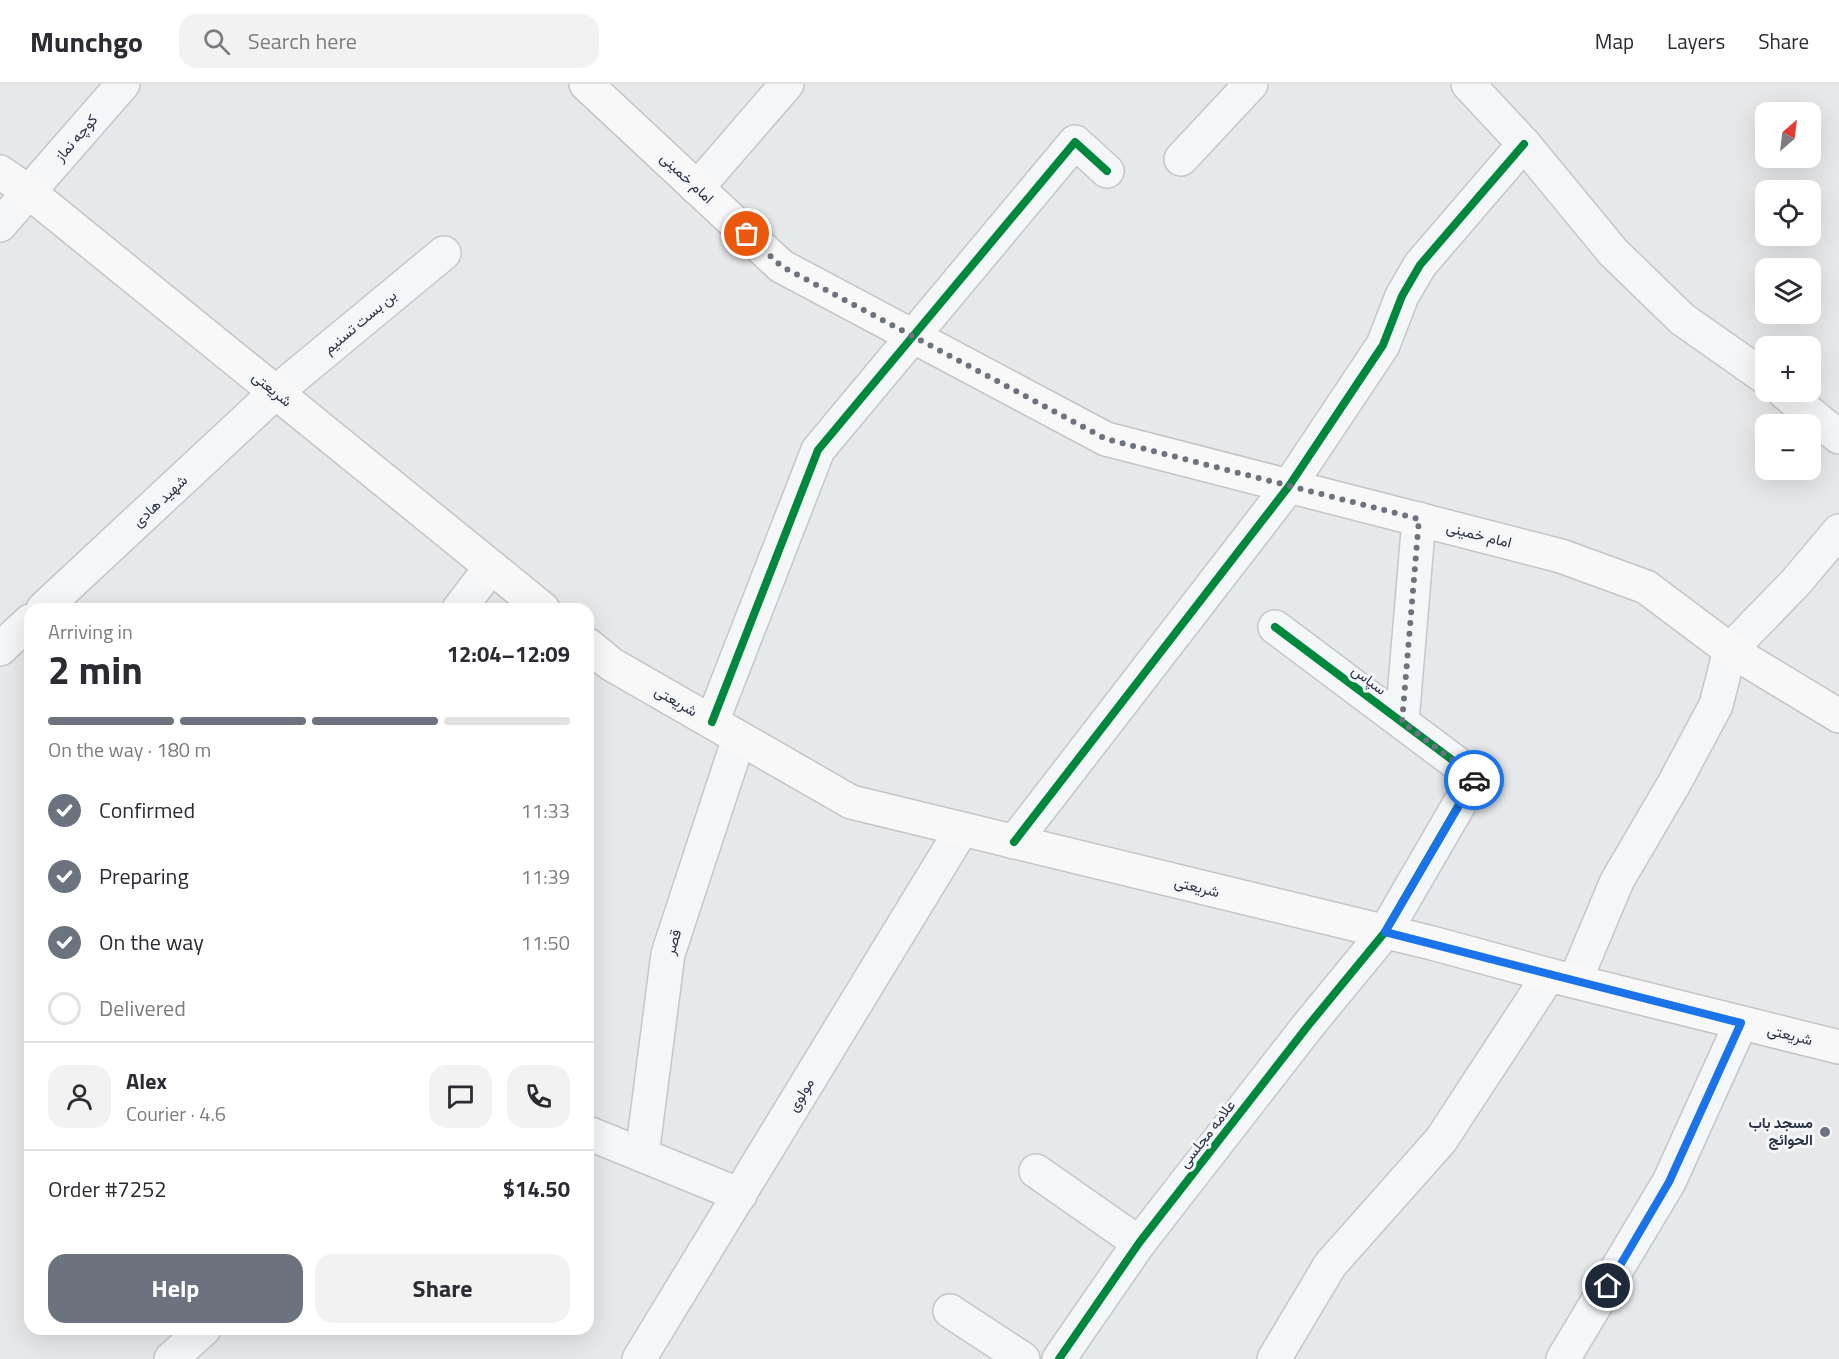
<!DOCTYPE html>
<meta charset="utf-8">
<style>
:root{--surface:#fff;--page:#f2f2f3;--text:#2b2b33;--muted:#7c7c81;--line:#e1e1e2;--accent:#6c737f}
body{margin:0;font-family:"Titillium Web",Vazirmatn,sans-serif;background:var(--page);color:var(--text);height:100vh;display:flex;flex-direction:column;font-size:22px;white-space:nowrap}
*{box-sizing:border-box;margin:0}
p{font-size:20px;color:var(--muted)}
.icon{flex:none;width:33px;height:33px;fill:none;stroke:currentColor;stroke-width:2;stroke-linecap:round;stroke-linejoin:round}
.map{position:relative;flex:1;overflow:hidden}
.panel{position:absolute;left:24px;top:519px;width:570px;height:732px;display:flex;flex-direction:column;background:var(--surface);border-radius:18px;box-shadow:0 6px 24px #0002}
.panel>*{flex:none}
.needle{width:39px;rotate:28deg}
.controls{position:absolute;left:1755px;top:18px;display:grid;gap:12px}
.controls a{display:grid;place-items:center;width:66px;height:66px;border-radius:12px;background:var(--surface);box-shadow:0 6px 24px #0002;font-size:30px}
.pin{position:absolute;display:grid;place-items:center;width:51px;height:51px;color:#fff;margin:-26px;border:3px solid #fff;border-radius:50%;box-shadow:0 2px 6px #0007}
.courier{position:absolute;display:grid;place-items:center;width:60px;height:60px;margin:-30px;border:4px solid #1a73e8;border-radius:50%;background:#fff;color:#222;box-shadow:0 2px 8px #0007}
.summary em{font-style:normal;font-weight:700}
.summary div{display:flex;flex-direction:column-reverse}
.summary{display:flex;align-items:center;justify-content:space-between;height:102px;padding:0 24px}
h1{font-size:39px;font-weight:700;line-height:45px}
.bar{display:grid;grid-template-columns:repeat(4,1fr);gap:9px 6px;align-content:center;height:72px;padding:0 24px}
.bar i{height:8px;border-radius:4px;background:var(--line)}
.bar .current{background:var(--accent)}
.bar p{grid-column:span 4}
.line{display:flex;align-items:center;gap:15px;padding:0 24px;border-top:2px solid var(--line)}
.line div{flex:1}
.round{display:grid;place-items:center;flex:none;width:63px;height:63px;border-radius:18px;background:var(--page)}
ol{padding:0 24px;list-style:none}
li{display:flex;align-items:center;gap:18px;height:66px}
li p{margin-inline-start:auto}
li .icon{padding:6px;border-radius:50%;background:var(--accent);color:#fff;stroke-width:4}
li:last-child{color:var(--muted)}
li i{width:33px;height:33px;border:3px solid var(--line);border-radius:50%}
.cta{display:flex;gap:12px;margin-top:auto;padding:12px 24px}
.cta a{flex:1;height:69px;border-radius:18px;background:var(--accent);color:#fff;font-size:24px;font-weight:700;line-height:69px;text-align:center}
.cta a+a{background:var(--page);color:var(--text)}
header{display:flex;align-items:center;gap:36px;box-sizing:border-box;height:84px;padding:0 30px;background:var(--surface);border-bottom:2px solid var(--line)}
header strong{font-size:28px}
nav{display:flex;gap:33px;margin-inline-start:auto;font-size:21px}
.search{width:420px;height:54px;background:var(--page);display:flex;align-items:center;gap:15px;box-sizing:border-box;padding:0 21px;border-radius:18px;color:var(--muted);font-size:22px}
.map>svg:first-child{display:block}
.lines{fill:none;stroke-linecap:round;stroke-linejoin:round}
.minor-casing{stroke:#c4c6c8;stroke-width:36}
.major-casing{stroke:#c2c5c8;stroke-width:36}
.minor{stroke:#f5f6f7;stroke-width:33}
.major{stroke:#f8f8f8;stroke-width:33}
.cycleway-casing{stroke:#f4f6f9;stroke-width:11}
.cycleway{stroke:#00873e;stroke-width:8}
.done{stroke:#6c737f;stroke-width:6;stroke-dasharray:0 10.8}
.route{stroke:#1a73e8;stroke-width:8}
.poi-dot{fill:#6c737f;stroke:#f4f6f9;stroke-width:2}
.labels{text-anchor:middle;stroke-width:6;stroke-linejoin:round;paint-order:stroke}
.street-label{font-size:15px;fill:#2b3445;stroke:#f4f6f9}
.poi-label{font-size:15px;font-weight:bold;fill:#2b3445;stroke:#f4f6f9;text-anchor:end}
</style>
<header>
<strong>Munchgo</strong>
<div class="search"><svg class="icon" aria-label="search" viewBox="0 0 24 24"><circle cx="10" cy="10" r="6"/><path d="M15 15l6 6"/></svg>Search here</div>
<nav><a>Map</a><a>Layers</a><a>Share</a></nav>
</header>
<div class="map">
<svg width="1839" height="1275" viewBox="0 0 1839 1275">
<rect width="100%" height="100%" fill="#e6e8ea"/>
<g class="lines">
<g class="minor-casing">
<g id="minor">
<polyline points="1468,0 1524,60 1613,168 1682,235 1766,294"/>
<polyline points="1181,75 1251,0"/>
<polyline points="697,104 787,0"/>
<polyline points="0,141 123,0"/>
<polyline points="1784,308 1839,353"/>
<polyline points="43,525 276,308 444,169"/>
<polyline points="459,525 491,483"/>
<polyline points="0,565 30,537"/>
<polyline points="1402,637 1419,435"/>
<polyline points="712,638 818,366 1075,58 1107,87"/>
<polyline points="1014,758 1289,402 1383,261 1402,212 1420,181 1524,60"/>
<polyline points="1575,897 1617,797 1675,698 1716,621 1730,566 1796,498 1839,447"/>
<polyline points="588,1049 740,1111"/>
<polyline points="642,1071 668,870 739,654"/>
<polyline points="1036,1087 1139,1159"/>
<polyline points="950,1227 1023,1275"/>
<polyline points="171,1275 204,1245"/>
<polyline points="639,1275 962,745"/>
<polyline points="1059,1275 1139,1159 1307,943 1385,848 1475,693 1275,543"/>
<polyline points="1274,1275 1330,1181 1441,1056 1549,891"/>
<polyline points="1563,1275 1669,1098 1741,939"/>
</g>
</g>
<g class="major-casing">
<g id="major">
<polyline points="586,0 781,182 1106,355 1561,472 1646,503 1730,566 1839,632"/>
<polyline points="0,88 29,108 543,525"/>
<polyline points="588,561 611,580 851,718 1432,859 1549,891 1839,963"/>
</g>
</g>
<use href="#minor" class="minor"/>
<use href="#major" class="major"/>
<g class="cycleway-casing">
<g id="cycleway">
<polyline points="712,638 818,366 1075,58 1107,87"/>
<polyline points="1014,758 1289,402 1383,261 1402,212 1420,181 1524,60"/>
<polyline points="1059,1275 1139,1159 1307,943 1385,848 1475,693 1275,543"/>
</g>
</g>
<use href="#cycleway" class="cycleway"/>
</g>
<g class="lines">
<polyline class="done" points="747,150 781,182 1106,355 1419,435 1402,638 1475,693 1474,696"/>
<polyline class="route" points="1474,696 1385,848 1741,939 1669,1098 1608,1202"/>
</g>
<circle class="poi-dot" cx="1825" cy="1048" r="6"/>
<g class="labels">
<g class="street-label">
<text transform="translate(76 54) rotate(-49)" y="5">کوچه نماز</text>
<text transform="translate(687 94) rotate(43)" y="5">امام خمینی</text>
<text transform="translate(360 238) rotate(-40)" y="5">بن بست تسنیم</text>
<text transform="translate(272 305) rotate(39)" y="5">شریعتی</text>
<text transform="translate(160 417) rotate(-43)" y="5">شهید هادی</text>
<text transform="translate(1479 451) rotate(14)" y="5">امام خمینی</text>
<text transform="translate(1369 596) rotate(37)" y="5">سپاس</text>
<text transform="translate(676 617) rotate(30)" y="5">شریعتی</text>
<text transform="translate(1197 803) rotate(14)" y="5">شریعتی</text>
<text transform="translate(673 858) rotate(-74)" y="5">قصر</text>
<text transform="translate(1790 951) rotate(14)" y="5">شریعتی</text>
<text transform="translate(801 1011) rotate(-59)" y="5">مولوی</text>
<text transform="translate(1207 1050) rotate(-52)" y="5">علامه مجلسی</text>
</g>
<g class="poi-label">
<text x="1813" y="1044">مسجد باب<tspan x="1813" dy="17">الحوائج</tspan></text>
</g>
</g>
</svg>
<div class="controls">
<a><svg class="needle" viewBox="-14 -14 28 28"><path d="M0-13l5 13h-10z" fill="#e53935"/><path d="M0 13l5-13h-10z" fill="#7c7c81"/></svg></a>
<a><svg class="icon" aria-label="locate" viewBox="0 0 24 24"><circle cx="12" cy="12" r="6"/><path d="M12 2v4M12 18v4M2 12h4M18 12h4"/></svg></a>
<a><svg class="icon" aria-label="layers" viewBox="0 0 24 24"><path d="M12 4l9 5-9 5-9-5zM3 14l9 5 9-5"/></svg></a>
<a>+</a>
<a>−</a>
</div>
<div class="pin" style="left:747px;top:150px;background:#ea580c"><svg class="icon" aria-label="bag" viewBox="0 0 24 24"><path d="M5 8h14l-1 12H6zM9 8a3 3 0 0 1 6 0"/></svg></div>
<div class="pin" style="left:1608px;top:1202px;background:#1f2937"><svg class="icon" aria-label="home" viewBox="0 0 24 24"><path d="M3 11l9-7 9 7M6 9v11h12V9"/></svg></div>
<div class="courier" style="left:1474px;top:696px"><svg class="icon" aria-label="car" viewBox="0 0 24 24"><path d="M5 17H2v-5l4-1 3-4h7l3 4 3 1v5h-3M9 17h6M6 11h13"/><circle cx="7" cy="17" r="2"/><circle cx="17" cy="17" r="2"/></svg></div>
<section class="panel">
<div class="summary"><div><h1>2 min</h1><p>Arriving in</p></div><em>12:04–12:09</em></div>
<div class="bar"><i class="current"></i><i class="current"></i><i class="current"></i><i></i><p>On the way · 180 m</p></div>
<ol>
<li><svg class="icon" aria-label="check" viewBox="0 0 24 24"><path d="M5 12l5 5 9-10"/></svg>Confirmed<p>11:33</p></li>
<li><svg class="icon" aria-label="check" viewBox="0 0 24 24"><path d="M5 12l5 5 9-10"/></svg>Preparing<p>11:39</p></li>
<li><svg class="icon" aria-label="check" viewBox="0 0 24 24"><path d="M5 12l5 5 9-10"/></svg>On the way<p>11:50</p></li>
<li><i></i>Delivered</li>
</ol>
<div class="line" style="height:108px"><a class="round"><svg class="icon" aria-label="person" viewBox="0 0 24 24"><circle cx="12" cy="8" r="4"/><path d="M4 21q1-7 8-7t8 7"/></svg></a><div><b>Alex</b><p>Courier · 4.6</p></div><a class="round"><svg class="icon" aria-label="chat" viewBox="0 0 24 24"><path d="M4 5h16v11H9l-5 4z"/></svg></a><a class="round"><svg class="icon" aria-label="phone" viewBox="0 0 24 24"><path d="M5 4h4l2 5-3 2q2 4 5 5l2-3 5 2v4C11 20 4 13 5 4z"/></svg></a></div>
<div class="line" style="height:78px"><div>Order #7252</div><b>$14.50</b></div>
<div class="cta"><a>Help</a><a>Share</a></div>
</section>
</div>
